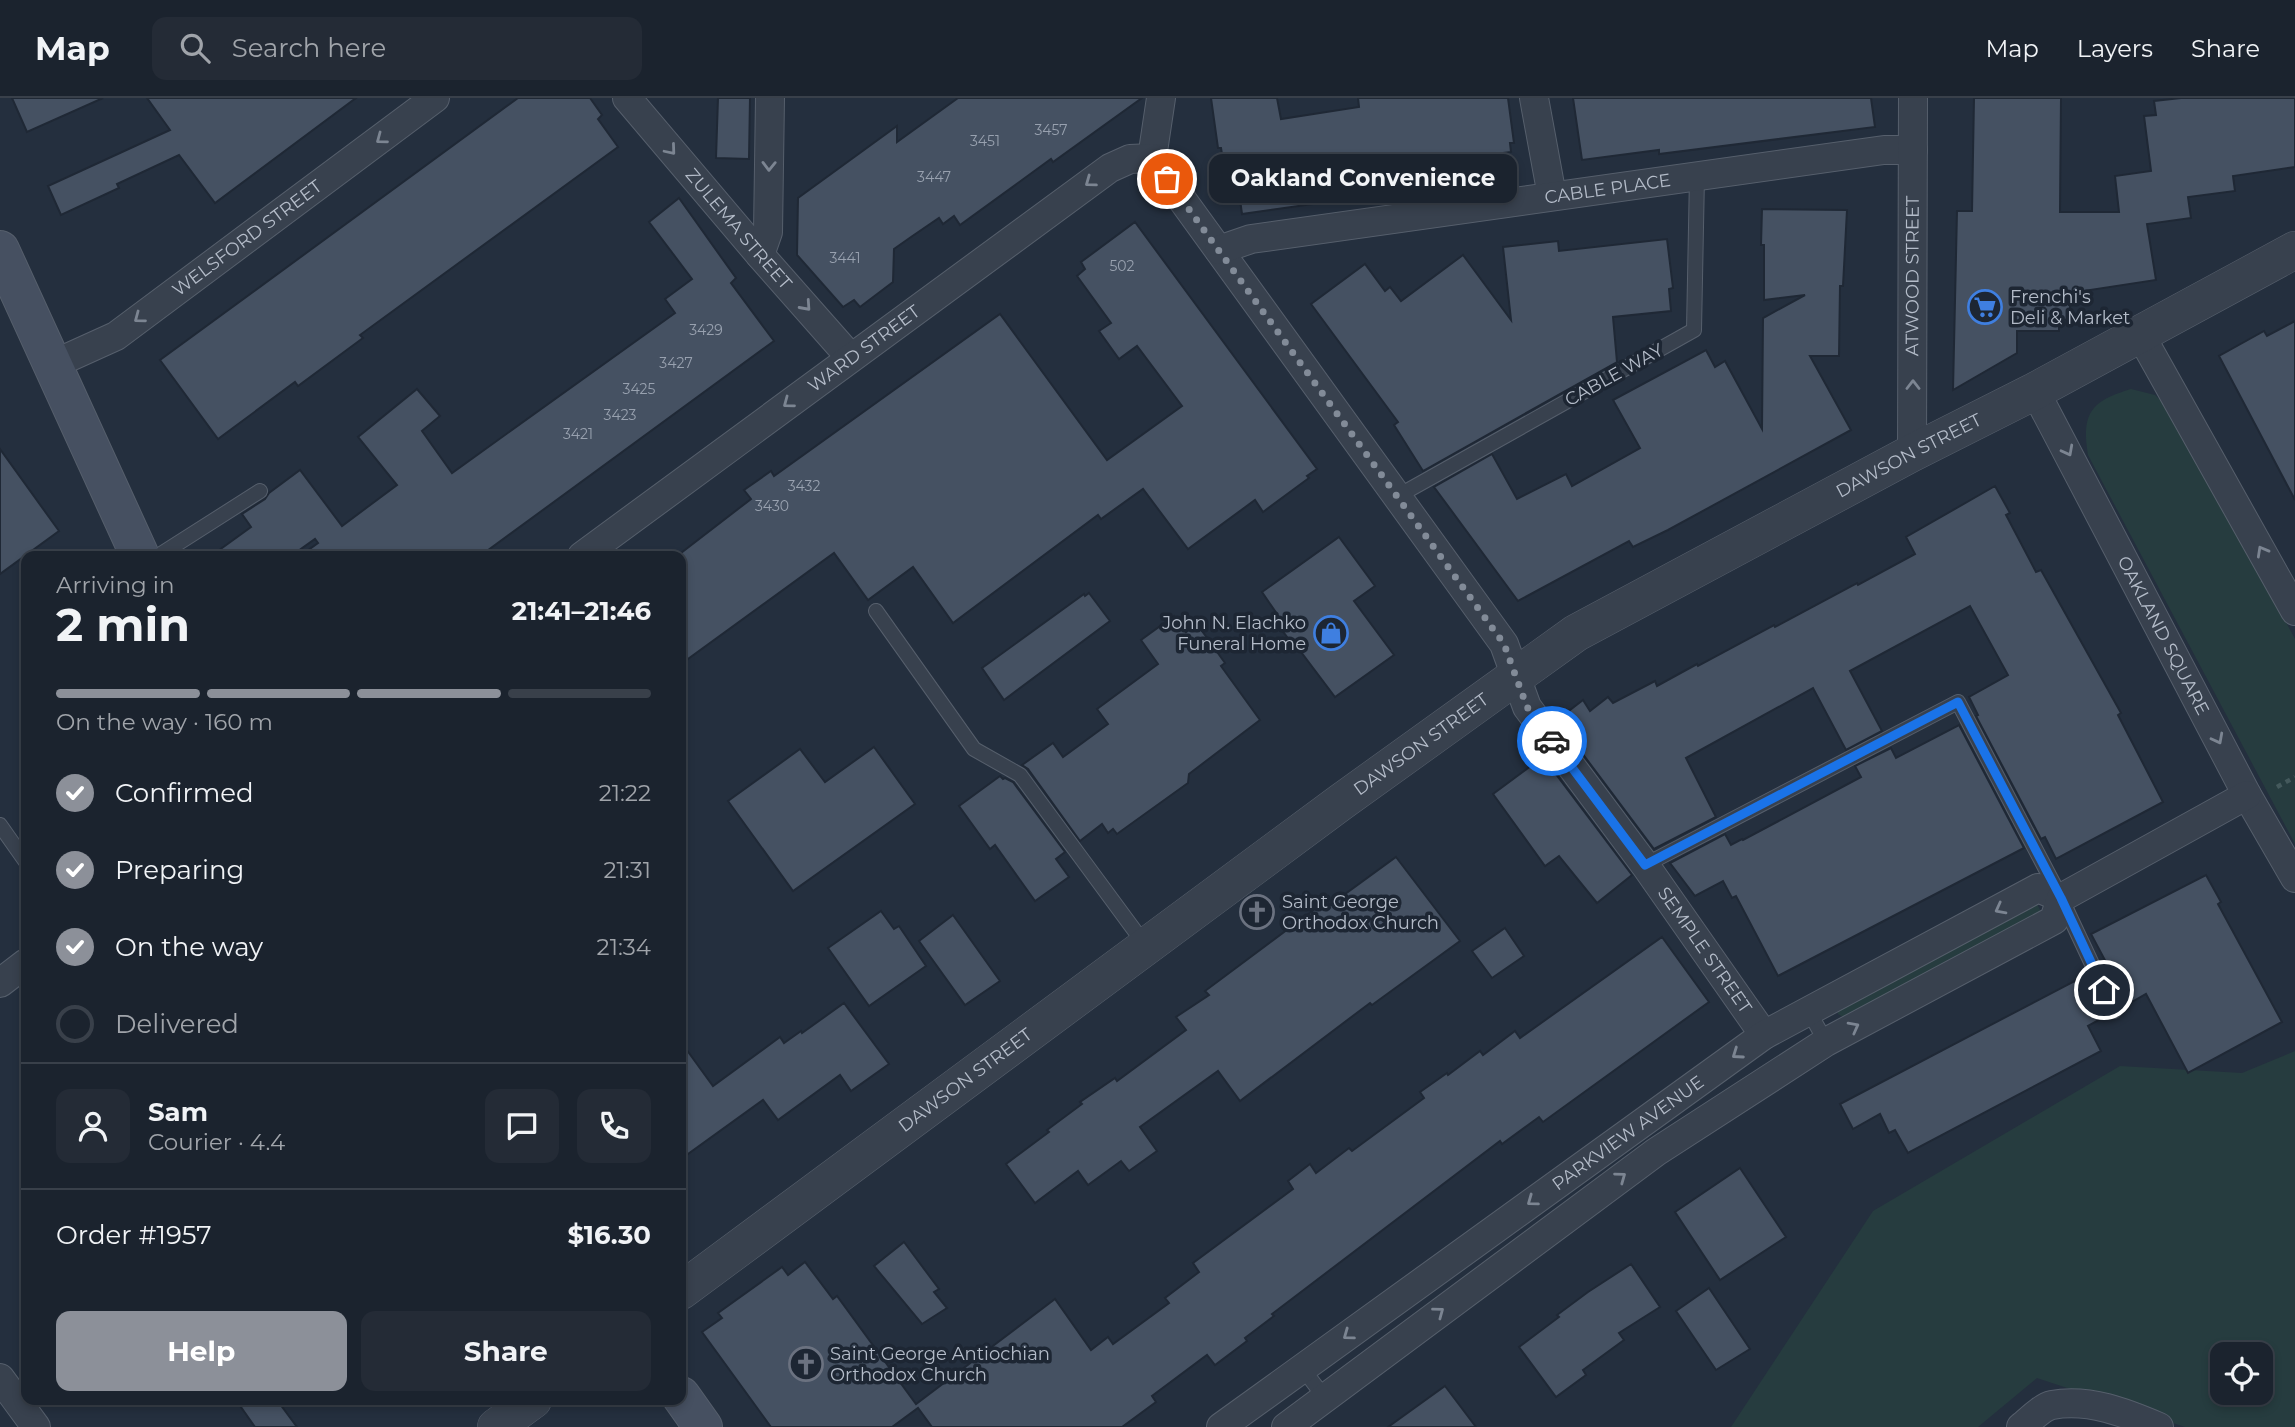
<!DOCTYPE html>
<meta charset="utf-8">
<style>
:root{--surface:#1b232e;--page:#242b36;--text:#f1f3f6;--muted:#a0a4aa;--line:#39404a;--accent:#8c9099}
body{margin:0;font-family:Montserrat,sans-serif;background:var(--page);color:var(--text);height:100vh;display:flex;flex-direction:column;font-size:26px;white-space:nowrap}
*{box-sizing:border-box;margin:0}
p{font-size:23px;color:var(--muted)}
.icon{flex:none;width:38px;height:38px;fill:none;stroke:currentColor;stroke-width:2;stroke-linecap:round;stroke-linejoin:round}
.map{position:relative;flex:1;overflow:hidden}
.details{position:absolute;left:21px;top:453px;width:665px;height:854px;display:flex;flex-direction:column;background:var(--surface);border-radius:14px;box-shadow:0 4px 10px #0003,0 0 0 2px var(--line)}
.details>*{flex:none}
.tools{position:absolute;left:2210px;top:1244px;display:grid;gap:14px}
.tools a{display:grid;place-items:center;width:63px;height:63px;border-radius:14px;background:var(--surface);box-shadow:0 4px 10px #0003,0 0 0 2px var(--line);font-size:35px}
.pin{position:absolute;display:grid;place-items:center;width:60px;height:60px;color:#fff;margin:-30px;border:4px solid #fff;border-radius:50%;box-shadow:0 2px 7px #0007}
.courier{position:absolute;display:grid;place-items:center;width:70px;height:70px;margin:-35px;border:5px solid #1a73e8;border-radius:50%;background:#fff;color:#222;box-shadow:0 2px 9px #0007}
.bubble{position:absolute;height:49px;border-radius:14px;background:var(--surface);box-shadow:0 4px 10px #0003,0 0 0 2px var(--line);font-size:23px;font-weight:700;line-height:49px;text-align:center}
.overview em{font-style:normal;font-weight:700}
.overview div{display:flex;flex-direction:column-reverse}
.overview{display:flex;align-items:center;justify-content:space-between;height:119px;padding:0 35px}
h1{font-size:46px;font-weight:700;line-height:52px}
.bar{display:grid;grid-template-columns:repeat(4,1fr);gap:10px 7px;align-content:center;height:84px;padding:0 35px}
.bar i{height:9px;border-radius:5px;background:var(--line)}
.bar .on{background:var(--accent)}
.bar p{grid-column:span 4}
.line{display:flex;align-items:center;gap:18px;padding:0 35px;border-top:2px solid var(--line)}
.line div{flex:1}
.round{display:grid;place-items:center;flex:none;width:74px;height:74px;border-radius:14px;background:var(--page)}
ol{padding:0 35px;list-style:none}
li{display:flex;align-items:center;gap:21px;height:77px}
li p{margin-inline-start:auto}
li .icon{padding:7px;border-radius:50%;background:var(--accent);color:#fff;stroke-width:4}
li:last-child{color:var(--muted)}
li i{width:38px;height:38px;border:4px solid var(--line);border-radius:50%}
.button{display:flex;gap:14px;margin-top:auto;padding:14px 35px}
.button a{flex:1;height:80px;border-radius:14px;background:var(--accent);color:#fff;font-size:28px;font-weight:700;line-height:80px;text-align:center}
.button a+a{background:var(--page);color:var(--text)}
header{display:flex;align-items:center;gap:42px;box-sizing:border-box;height:98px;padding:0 35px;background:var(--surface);border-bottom:2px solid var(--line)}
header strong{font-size:33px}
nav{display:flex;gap:38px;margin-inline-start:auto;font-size:24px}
.search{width:490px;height:63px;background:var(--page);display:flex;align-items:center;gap:18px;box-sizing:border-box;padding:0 24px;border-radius:14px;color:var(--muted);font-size:26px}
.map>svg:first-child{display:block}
.green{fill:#263c3f;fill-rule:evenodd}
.building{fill:#455162;stroke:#1f2835;stroke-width:2}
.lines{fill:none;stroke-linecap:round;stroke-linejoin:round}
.service-casing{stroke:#565f6c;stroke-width:16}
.minor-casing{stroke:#565f6c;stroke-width:30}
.tertiary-casing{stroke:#565f6c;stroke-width:38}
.secondary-casing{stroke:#565f6c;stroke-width:40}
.path{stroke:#44595c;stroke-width:4.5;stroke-dasharray:5 5;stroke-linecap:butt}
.service{stroke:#38414e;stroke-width:14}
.minor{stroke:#38414e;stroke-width:28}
.tertiary{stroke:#38414e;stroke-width:37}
.secondary{stroke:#465061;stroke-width:38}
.oneway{stroke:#7c8592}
.done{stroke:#828b98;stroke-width:7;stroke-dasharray:0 12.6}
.route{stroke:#1a73e8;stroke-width:9}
.labels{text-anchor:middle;stroke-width:7;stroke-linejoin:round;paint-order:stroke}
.number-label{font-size:14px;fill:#98a1af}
.street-label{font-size:18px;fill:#b4bcc9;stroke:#1d2633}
.poi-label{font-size:18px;fill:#b4bcc9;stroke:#1d2633;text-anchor:start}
</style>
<header>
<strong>Map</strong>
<div class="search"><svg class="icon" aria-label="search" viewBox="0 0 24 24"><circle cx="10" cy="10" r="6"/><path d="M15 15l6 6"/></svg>Search here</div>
<nav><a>Map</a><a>Layers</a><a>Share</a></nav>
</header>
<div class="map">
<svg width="2295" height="1329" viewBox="0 0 2295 1329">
<rect width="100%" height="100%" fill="#242f3e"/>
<g class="green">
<path d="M2131,291L2155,297L2175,316L2295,541V746L2088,357C2081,315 2091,303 2131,291Z"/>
<polygon points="2037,806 2041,814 1846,921 1838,916 1838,910"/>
<path d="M2295,953V1329H2185L2037,1280L1978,1329H1731L1873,1113L2120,968L2242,975ZM2222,1256H2261V1295H2222Z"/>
</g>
<g class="building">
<polygon points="12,0 103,0 27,34"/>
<polygon points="147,0 356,0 215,105 179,57 117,86 119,90 61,117 48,88 170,32"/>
<polygon points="518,0 590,0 602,17 598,21 618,49 360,237 363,240 298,288 295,284 218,341 160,262"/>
<polygon points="718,0 750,0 749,61 716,60"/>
<polygon points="958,0 1142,0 1053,64 1051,61 960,127 954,118 943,126 939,120 911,139 894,151 893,184 860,209 854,202 843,209 797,157 798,100 897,28 897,44"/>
<polygon points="1211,0 1277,0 1281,21 1359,9 1358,0 1508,0 1514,45 1510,45 1511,54 1438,63 1441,88 1242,116 1237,80 1226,81 1221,50 1218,50"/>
<polygon points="1573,0 1871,0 1875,29 1659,56 1659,52 1582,62"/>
<polygon points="1974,0 2061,0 2060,114 2119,114 2115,78 2151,73 2144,18 2156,17 2154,3 2181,0 2295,0 2295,69 2233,78 2235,93 2188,99 2191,120 2147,126 2156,182 2070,195 2070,222 2059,221 2059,233 2017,233 2017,255 1953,292 1957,113 1972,113"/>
<polygon points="679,100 736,180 731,185 774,243 480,458 300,458 318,445 315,441 291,458 211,458 251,429 242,416 265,401 269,395 300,372 342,428 397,387 358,339 417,291 440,318 422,333 452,375 675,215 665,201 692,181 649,124"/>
<polygon points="1762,111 1847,112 1843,188 1840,188 1839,258 1810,258 1851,332 1668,432 1633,449 1629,443 1518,503 1434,389 1492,356 1517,401 1566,376 1572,388 1640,350 1613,302 1706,252 1715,269 1725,263 1762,331 1763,220 1805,197 1764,202 1764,147 1761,147"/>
<polygon points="1135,124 1317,371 1307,378 1309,380 1263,414 1255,402 1188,451 1143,391 1101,421 1098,417 953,525 913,469 868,502 834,455 681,566 681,455 751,401 744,392 771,373 774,378 1000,216 1107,362 1182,308 1137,248 1119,261 1099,233 1111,225 1077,178 1085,171 1081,164"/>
<polygon points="1667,141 1673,190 1669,191 1671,213 1613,219 1617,264 1423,373 1394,327 1398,324 1311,206 1365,166 1385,193 1390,189 1401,203 1463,157 1511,222 1503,149 1558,143 1559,153"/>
<polygon points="2295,223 2295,402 2219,258 2264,233 2267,238"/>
<polygon points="0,351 59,433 0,476"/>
<polygon points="1995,388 2010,415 2006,417 2036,474 2041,472 2121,615 2118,617 2163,704 2056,761 2045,739 2041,741 1976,618 1978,617 1969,599 2008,577 1970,508 1850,573 1882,633 1846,652 1813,590 1686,660 1716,719 1654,751 1570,639 1574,637 1561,619 1583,602 1590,613 1608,599 1613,605 1655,583 1657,588 1697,566 1698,568 1774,527 1775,529 1857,485 1858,487 1915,456 1906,439"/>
<polygon points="1339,439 1375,488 1354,503 1394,557 1335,599 1298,550 1296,551 1273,520 1277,516 1262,494"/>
<polygon points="1089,495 1110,523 1004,602 982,570 1084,496 1085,498"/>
<polygon points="1174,518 1186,534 1197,526 1225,565 1221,568 1260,622 1189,676 1188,685 1117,736 1113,731 1108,735 1102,726 1080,743 1028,671 1022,667 1053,645 1063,659 1108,626 1097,611 1158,566 1141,542"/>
<polygon points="1959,627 2024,750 1778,878 1736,798 1732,800 1723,783 1695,798 1670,765 1725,736 1731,747 1742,741 1743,742 1861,679 1855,668 1891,650 1896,660"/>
<polygon points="874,649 915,706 793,793 728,703 800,651 825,684"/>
<polygon points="1543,659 1632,777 1597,805 1559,758 1545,768 1493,696"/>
<polygon points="1000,678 1003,681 1005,680 1013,684 1065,754 1056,761 1069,779 1035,803 995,747 990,751 959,708"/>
<polygon points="1396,759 1460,843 1372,907 1370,905 1240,1003 1218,973 1140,1029 1157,1053 1129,1073 1121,1063 1088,1087 1078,1073 1035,1105 1006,1066 1049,1034 1047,1032 1082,1006 1080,1004 1115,980 1117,983 1186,932 1176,919 1209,897 1205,893 1327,802 1330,807"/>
<polygon points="2206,777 2221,804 2218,806 2282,924 2188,975 2146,896 2123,909 2103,868 2107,866 2091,836"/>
<polygon points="881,813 894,831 899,828 926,868 869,908 828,850"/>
<polygon points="953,817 1000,883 965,907 919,843"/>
<polygon points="1505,830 1524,858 1492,880 1472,853"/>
<polygon points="1662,839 1709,904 1543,1024 1539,1019 1502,1046 1500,1043 1272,1216 1274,1218 1245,1240 1247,1243 1215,1267 1207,1257 1152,1298 1156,1304 1122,1329 932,1329 918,1310 892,1329 771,1329 702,1234 722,1220 718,1215 782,1169 788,1177 805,1164 833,1201 837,1198 916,1306 1055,1201 1091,1252 1108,1239 1113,1246 1169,1205 1165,1200 1199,1174 1193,1165 1293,1091 1288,1083 1310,1066 1316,1075 1349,1050 1352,1053 1424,1000 1420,994 1447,975 1448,977 1480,953 1483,957 1515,933 1520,940"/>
<polygon points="2086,877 2106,918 2088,928 2101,953 1908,1055 1895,1032 1889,1035 1880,1016 1853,1031 1840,1006"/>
<polygon points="844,905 889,966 851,993 840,977 778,1022 763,1002 681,1061 681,944 713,988 780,939 784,945 801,933 802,935"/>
<polygon points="1740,1070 1786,1139 1720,1182 1675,1114"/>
<polygon points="904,1144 939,1191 934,1194 947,1210 922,1226 874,1168"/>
<polygon points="1631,1166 1660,1209 1619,1235 1624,1242 1583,1272 1586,1277 1556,1299 1519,1249 1559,1219 1557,1217 1588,1194"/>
<polygon points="1709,1190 1750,1251 1716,1272 1676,1213"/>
<polygon points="1445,1288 1476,1329 1388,1329"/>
<polygon points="236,1302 277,1302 297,1329 255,1329"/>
</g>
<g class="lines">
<g class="service-casing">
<g id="service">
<polyline points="1398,398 1694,232 1697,78"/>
<polyline points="158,458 260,393"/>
<polyline points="876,513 974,651 1020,677 1146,848"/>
<polyline points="0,727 26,764"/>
<polyline points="1645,767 1958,604 2061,800 2114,913"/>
<polyline points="1808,912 1826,944"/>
<polyline points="1303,1271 1325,1300"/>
</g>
</g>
<g class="minor-casing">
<g id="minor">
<path id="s1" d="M627,0L760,157L850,259"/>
<path id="s2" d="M1161,0L1152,60L1504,546L1527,609L1645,767L1764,937"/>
<polyline points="1534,0 1552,98"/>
<path id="s3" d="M1219,152L1251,141L1884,52H1913"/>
<polyline points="760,157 768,134 770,0"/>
<polyline points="2140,236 2295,513"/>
<path id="s4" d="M52,267L116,238L435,0"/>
<path id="s5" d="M2035,293L2247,697L2295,780"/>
<path id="s6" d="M1912,355L1913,0"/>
<path id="s7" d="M582,458L1110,70L1130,61L1152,60"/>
<polyline points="0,885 26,865"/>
<polyline points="0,1280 36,1329"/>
<path id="s8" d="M1221,1329L1764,937L2038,790L2061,800"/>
<polyline points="1286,1329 1656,1054 1826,944 2054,822 2061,800 2247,697"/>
<path d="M2021,1329C2029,1323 2042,1309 2052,1307C2089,1300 2126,1315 2159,1329"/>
</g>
</g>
<g class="tertiary-casing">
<g id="tertiary">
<path id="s9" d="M681,1193L1341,704L1576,535L1912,355L2035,293L2295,152"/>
<polyline points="496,1329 533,1302"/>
</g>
</g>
<g class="secondary-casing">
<g id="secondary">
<polyline points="0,152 140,458"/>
<polyline points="681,1298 703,1329"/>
</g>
</g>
<polyline class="path" points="2277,689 2295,679"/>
<use href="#service" class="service"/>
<use href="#minor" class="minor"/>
<use href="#tertiary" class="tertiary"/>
<use href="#secondary" class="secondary"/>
</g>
<defs><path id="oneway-chevron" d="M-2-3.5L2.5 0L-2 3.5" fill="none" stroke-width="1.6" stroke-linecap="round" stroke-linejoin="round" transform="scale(1.75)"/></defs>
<g class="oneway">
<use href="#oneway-chevron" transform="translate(381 41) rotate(143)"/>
<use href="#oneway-chevron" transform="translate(671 52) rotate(50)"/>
<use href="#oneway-chevron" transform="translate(769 68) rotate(91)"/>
<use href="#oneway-chevron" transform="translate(1090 84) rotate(144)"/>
<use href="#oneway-chevron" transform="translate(806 208) rotate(48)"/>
<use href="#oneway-chevron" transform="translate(139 220) rotate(143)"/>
<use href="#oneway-chevron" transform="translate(1913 287) rotate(-90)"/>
<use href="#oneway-chevron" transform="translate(788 305) rotate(143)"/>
<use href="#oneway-chevron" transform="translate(2068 353) rotate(62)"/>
<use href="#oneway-chevron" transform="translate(2262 453) rotate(-119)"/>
<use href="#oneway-chevron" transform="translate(2218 641) rotate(62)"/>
<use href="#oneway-chevron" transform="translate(2000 811) rotate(152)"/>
<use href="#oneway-chevron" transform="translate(1854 929) rotate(-28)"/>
<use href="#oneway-chevron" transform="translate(1737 956) rotate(145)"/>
<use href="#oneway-chevron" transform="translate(1621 1079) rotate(-36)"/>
<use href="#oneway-chevron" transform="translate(1532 1103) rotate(144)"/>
<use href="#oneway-chevron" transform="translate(1439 1214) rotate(-37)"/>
<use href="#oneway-chevron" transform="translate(1348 1237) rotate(144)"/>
</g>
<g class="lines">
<polyline class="done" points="1167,81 1504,546 1527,609 1552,643"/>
<polyline class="route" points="1552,643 1645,767 1958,604 2061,800 2104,892"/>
</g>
<defs>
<g id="supermarket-ring" transform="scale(1.75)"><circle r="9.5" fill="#1d2633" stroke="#3f7fe0" stroke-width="1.5"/><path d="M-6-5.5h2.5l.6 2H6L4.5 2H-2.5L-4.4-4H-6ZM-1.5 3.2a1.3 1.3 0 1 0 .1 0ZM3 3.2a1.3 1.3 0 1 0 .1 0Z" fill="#3f7fe0"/></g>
<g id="shop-ring" transform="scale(1.75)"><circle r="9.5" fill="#1d2633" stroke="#3f7fe0" stroke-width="1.5"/><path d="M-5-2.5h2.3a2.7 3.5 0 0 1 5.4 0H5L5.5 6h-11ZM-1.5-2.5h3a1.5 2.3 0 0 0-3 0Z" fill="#3f7fe0"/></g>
<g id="church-ring" transform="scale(1.75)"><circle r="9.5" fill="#1d2633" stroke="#6b7280" stroke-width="1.5"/><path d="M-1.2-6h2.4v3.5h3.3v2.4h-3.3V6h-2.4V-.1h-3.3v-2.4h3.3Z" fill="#6b7280"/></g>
</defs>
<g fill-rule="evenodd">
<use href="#supermarket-ring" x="1985" y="209"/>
<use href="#shop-ring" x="1331" y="535"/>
<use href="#church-ring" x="1257" y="814"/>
<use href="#church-ring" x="806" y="1266"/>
</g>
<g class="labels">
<g class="number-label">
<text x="1051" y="37">3457</text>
<text x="985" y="48">3451</text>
<text x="934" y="84">3447</text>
<text x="845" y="165">3441</text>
<text x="1122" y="173">502</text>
<text x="706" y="237">3429</text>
<text x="676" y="270">3427</text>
<text x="639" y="296">3425</text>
<text x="620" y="322">3423</text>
<text x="578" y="341">3421</text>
<text x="804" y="393">3432</text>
<text x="772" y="413">3430</text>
</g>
<g class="street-label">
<text dy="6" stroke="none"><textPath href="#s3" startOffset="394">CABLE PLACE</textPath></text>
<text dy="6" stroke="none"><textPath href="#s1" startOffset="172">ZULEMA STREET</textPath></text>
<text dy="6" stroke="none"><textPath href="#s4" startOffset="234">WELSFORD STREET</textPath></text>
<text dy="6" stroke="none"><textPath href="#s6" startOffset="177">ATWOOD STREET</textPath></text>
<text dy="6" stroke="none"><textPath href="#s7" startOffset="350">WARD STREET</textPath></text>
<text transform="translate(1614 277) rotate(-29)" y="6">CABLE WAY</text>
<text dy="6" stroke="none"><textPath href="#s9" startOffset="1488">DAWSON STREET</textPath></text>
<text dy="6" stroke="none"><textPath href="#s5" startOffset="276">OAKLAND SQUARE</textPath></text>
<text dy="6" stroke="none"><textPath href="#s9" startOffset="920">DAWSON STREET</textPath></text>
<text dy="6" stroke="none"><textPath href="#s2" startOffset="1029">SEMPLE STREET</textPath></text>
<text dy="6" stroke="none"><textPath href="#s9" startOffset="354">DAWSON STREET</textPath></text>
<text dy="6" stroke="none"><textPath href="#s8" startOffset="502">PARKVIEW AVENUE</textPath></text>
</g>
<g class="poi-label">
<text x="2010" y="205">Frenchi's<tspan x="2010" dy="21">Deli &amp; Market</tspan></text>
<text x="1306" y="531" text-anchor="end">John N. Elachko<tspan x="1306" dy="21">Funeral Home</tspan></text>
<text x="1282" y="810">Saint George<tspan x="1282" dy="21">Orthodox Church</tspan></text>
<text x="830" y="1262">Saint George Antiochian<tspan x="830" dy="21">Orthodox Church</tspan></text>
</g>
</g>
</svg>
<div class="tools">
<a><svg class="icon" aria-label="locate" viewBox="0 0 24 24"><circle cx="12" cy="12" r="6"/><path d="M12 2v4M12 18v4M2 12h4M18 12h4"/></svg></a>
</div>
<div class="pin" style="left:1167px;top:81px;background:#ea580c"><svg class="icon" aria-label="bag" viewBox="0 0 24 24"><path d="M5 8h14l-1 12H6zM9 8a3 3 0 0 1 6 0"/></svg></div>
<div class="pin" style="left:2104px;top:892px;background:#1f2937"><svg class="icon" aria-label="home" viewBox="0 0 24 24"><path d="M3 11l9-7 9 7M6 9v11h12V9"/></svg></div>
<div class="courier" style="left:1552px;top:643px"><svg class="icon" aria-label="car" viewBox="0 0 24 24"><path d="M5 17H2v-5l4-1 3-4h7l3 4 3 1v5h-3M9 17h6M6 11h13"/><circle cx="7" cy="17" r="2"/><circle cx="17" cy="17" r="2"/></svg></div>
<div class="bubble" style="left:1209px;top:56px;width:308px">Oakland Convenience</div>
<section class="details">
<div class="overview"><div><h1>2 min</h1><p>Arriving in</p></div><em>21:41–21:46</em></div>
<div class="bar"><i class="on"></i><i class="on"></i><i class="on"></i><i></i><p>On the way · 160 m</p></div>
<ol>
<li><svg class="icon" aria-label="check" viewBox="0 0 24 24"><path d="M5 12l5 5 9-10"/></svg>Confirmed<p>21:22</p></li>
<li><svg class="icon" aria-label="check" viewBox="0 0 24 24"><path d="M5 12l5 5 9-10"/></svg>Preparing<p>21:31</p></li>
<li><svg class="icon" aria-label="check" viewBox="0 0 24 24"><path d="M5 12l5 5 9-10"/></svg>On the way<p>21:34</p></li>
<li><i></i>Delivered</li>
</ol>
<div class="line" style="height:126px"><a class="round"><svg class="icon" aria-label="person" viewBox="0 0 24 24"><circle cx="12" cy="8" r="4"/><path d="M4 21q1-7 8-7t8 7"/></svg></a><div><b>Sam</b><p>Courier · 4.4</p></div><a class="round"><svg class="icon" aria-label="chat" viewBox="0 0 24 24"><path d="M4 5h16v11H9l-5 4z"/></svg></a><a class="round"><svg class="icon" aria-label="phone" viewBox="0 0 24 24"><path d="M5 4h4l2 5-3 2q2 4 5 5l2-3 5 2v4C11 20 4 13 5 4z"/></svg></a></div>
<div class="line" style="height:91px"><div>Order #1957</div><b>$16.30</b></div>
<div class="button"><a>Help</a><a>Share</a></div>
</section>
</div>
